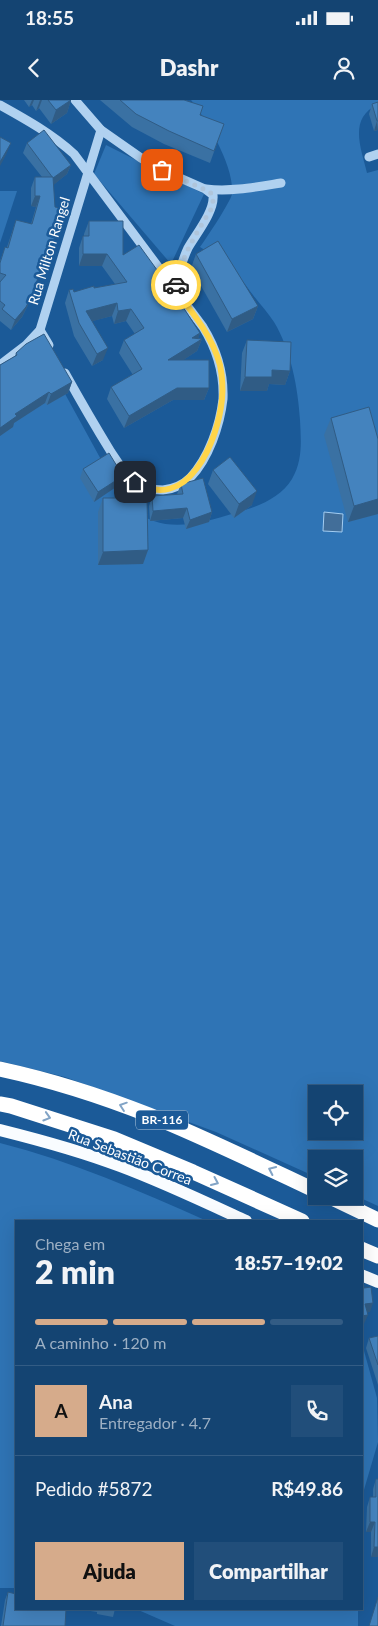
<!DOCTYPE html>
<html lang="pt">
<meta charset="utf-8">
<style>
:root{--surface:#144472;--page:#214e7a;--text:#f1f3f6;--muted:#9db0c4;--line:#335c84;--accent:#d6ab8b}
body{margin:0;font-family:Lato,sans-serif;background:var(--page);color:var(--text);height:100vh;display:flex;flex-direction:column;font-size:19px;white-space:nowrap}
*{box-sizing:border-box;margin:0}
p{font-size:16px;color:var(--muted)}
.icon{flex:none;width:28px;height:28px;fill:none;stroke:currentColor;stroke-width:2;stroke-linecap:round;stroke-linejoin:round}
.map{position:relative;flex:1;overflow:hidden}
.sheet{position:absolute;left:15px;top:1120px;width:348px;height:390px;display:flex;flex-direction:column;background:var(--surface);border-radius:0px;box-shadow:0 5px 20px #0002,0 0 0 1px var(--line)}
.sheet>*{flex:none}
.fabs{position:absolute;left:308px;top:985px;display:grid;gap:10px}
.fabs a{display:grid;place-items:center;width:55px;height:55px;border-radius:0px;background:var(--surface);box-shadow:0 5px 20px #0002,0 0 0 1px var(--line);font-size:25px}
.pin{position:absolute;display:grid;place-items:center;width:42px;height:42px;color:#fff;margin:-21px;border-radius:10px;box-shadow:0 2px 8px #0006}
.courier{position:absolute;display:grid;place-items:center;width:50px;height:50px;margin:-25px;border:4px solid #ffd54a;border-radius:50%;background:#fff;color:#222;box-shadow:0 1px 6px #0007}
.overview em{font-style:normal;font-weight:800}
.overview div{display:flex;flex-direction:column-reverse}
.overview{display:flex;align-items:center;justify-content:space-between;height:85px;padding:0 20px}
h1{font-size:32px;font-weight:800;line-height:38px}
.bar{display:grid;grid-template-columns:repeat(4,1fr);gap:8px 5px;align-content:center;height:60px;padding:0 20px}
.bar i{height:6px;border-radius:4px;background:var(--line)}
.bar .selected{background:var(--accent)}
.bar p{grid-column:span 4}
.line{display:flex;align-items:center;gap:12px;padding:0 20px;border-top:1px solid var(--line)}
.line div{flex:1}
.round{display:grid;place-items:center;flex:none;width:52px;height:52px;border-radius:0px;background:var(--page)}
.primary-button{display:flex;gap:10px;margin-top:auto;padding:10px 20px}
.primary-button a{flex:1;height:58px;border-radius:0px;background:var(--accent);color:#111;font-size:20px;font-weight:800;line-height:58px;text-align:center}
.primary-button a+a{background:var(--page);color:var(--text)}
.status{display:flex;justify-content:space-between;align-items:center;height:35px;padding:0 25px;background:var(--surface);direction:ltr}
.status svg{height:14px;fill:currentColor}
header{display:flex;justify-content:space-between;align-items:center;height:65px;padding:0 20px;background:var(--surface);font-size:22px;font-weight:800}
.map>svg:first-child{display:block}
.green{fill:#2f74b5;fill-rule:evenodd}
.water{fill:#426e99;stroke:#a3cdf2}
.lines{fill:none;stroke-linecap:round;stroke-linejoin:round}
.minor{stroke:#b0d1f0;stroke-width:9}
.major{stroke:#f9fcff;stroke-width:12}
.highway{stroke:#fff;stroke-width:15}
.wall{fill:#3a71a3}
.shaded-wall{fill:#305c85}
.building{fill:#4483be;stroke:#305c85}
.oneway{stroke:#82a4c6}
.done{stroke:#afc5db;stroke-width:5;stroke-dasharray:0 9}
.route{stroke:#ffd54a;stroke-width:6}
.labels{text-anchor:middle;stroke-width:5;stroke-linejoin:round;paint-order:stroke}
.shield{fill:#1b5a98;stroke:#bbcee0;stroke-width:1}
.shield-label{font-size:12px;font-weight:bold;fill:#fff}
.street-label{font-size:14px;fill:#fff;stroke:#1b5a98}
</style>
<div class="status"><b>18:55</b><svg viewBox="0 0 49 12"><path d="M0 12V9h3v3zM5 12V6h3v6zM10 12V3h3v9zM15 12V0h3v12zM26 1h20v11H26zM47 4h2v5h-2z"/></svg></div>
<header><svg class="icon" aria-label="back" viewBox="0 0 24 24"><path d="M15 5l-7 7 7 7"/></svg>Dashr<svg class="icon" aria-label="person" viewBox="0 0 24 24"><circle cx="12" cy="8" r="4"/><path d="M4 21q1-7 8-7t8 7"/></svg></header>
<div class="map">
<svg width="378" height="1526" viewBox="0 0 378 1526">
<rect width="100%" height="100%" fill="#1b5a98"/>
<g class="green">
<path d="M191,0H378V4C348,19 361,47 367,73L378,70V1106L354,1095V1059H316V1077L216,1032L65,977L0,961V322L64,292L121,396C153,437 192,426 235,413C256,407 280,399 292,379C303,360 301,341 300,320C298,288 291,250 274,222C268,213 260,204 253,195C245,184 237,173 226,164C218,158 209,153 200,147C206,139 231,101 232,94C235,68 207,20 191,0ZM316,994H354V1031H316Z"/>
<polygon points="106,45 204,94 171,164 94,74"/>
<polygon points="0,91 17,91 0,143"/>
<path d="M0,1043C71,1061 140,1091 207,1121H16V1488H0Z"/>
<polygon points="361,1240 377,1298 378,1342 361,1400"/>
<polygon points="136,1509 358,1509 358,1526 175,1526"/>
</g>
<polygon class="water" points="324,412 343,414 342,432 323,431"/>
<g class="lines">
<g class="minor">
<path d="M75,0L101,30L141,58L162,70L205,89L213,95C215,111 196,134 188,148C182,161 178,175 175,189"/>
<path d="M0,5C27,20 52,34 74,54L203,227C216,248 224,273 223,299C220,325 209,358 190,378C183,385 172,389 163,390C152,390 143,388 134,382C124,374 118,362 111,352C95,326 80,300 65,273"/>
<polyline points="369,57 378,54"/>
<path d="M206,89C231,92 256,87 281,83"/>
<polyline points="40,230 49,245"/>
<polyline points="0,265 26,245 40,230 101,30"/>
</g>
<g class="major">
<path d="M0,1030C40,1040 81,1051 120,1066C163,1082 205,1102 246,1121"/>
<polyline points="361,1175 378,1182"/>
</g>
<g class="highway">
<path d="M0,969C51,980 101,996 149,1015C206,1038 261,1065 316,1091"/>
<polyline points="0,1004 11,1006 114,1039 193,1072 302,1121"/>
<polyline points="328,1096 378,1120"/>
<polyline points="361,1149 378,1156"/>
</g>
</g>
<g class="wall">
<polygon points="24,0 71,0 67,13 51,24 39,8 36,11 32,5 29,7"/>
<polygon points="100,0 184,0 200,15 224,24 210,63 164,44 132,27"/>
<polygon points="378,2 378,30 374,31 369,14 372,4"/>
<polygon points="27,43 71,65 67,74 53,85 53,144 49,154 45,153 30,201 22,217 11,230 0,221 0,161 5,147 7,147 16,120 31,124 36,107 31,106 31,88 35,77 42,77 23,53"/>
<polygon points="89,121 200,233 198,238 202,239 197,251 183,260 209,288 204,300 173,300 124,328 107,299 111,287 133,275 119,253 124,240 135,234 126,221 114,224 112,216 92,221 103,260 92,266 74,236 65,203 69,190 74,192 115,184 102,166 79,166 79,148 83,136 84,136 84,134"/>
<polygon points="196,154 258,206 253,219 227,232 191,168"/>
<polygon points="247,240 290,271 285,285 269,284 267,291 240,291 242,253"/>
<polygon points="16,253 72,282 68,293 47,305 45,303 14,323 13,327 0,336 0,265 15,256"/>
<polygon points="331,318 378,414 348,422 324,335"/>
<polygon points="83,369 119,385 94,402 80,378"/>
<polygon points="213,370 252,405 234,418 208,384"/>
<polygon points="181,384 212,412 209,422 186,429 183,418 150,421 149,406 152,396 177,394"/>
<polygon points="103,398 148,450 143,464 98,465 98,412"/>
<polygon points="378,1236 378,1285 366,1248 369,1238"/>
<polygon points="376,1379 378,1457 371,1457 371,1432 366,1432 367,1407 370,1397 373,1397 373,1389"/>
<polygon points="8,1492 65,1526 1,1526 5,1500"/>
<polygon points="78,1509 115,1509 113,1517 97,1514 97,1512"/>
</g>
<g class="shaded-wall">
<polygon points="32,0 34,0 32,5 29,7"/>
<polygon points="40,0 42,0 39,8 36,11"/>
<polygon points="71,0 67,13 51,24 56,10"/>
<polygon points="377,21 378,30 374,31"/>
<polygon points="11,43 6,55 0,66 0,62"/>
<polygon points="71,65 67,74 50,88 53,78"/>
<polygon points="35,96 40,96 36,107 31,106"/>
<polygon points="83,154 107,154 102,166 79,166"/>
<polygon points="34,191 30,201 22,217 11,230 15,220"/>
<polygon points="117,203 112,216 82,224 86,211"/>
<polygon points="258,206 253,219 227,232 232,219"/>
<polygon points="131,209 126,221 114,224 118,211"/>
<polygon points="200,233 197,242 202,239 197,251 164,273 168,260 192,238"/>
<polygon points="108,248 103,260 92,266 97,254"/>
<polygon points="272,270 290,271 285,285 269,284 267,291 240,291 245,277"/>
<polygon points="72,282 68,293 47,305 51,294"/>
<polygon points="177,288 209,288 204,300 173,300 124,328 129,316"/>
<polygon points="49,292 45,303 14,323 13,327 0,336 0,328 15,314"/>
<polygon points="123,376 119,385 94,402 98,392"/>
<polygon points="257,391 252,405 234,418 239,404"/>
<polygon points="378,399 378,414 348,422 354,406"/>
<polygon points="187,408 183,418 150,421 153,411"/>
<polygon points="212,412 209,422 186,429 190,420"/>
<polygon points="148,450 143,464 98,465 103,452"/>
<polygon points="373,1203 370,1212 362,1213 365,1204"/>
<polygon points="368,1215 364,1224 361,1225 361,1216"/>
<polygon points="370,1422 375,1422 371,1432 366,1432"/>
<polygon points="374,1447 378,1447 378,1457 371,1457"/>
</g>
<g class="building">
<polygon points="48,0 71,0 56,10"/>
<polygon points="120,0 184,0 203,6 200,15 224,24 214,51 169,31 136,14"/>
<polygon points="378,2 378,21 377,21 372,4"/>
<polygon points="44,30 71,65 53,78 27,43"/>
<polygon points="0,37 11,43 0,62"/>
<polygon points="35,77 53,77 55,107 60,108 56,126 57,126 53,144 48,143 34,191 26,207 15,220 2,209 5,205 0,201 0,182 6,175 0,173 0,163 5,147 8,148 16,120 32,124 40,96 35,96"/>
<polygon points="89,121 123,121 123,155 139,145 165,181 166,181 200,233 192,238 202,239 168,260 209,260 209,288 177,288 129,316 111,287 142,269 124,240 144,228 131,209 118,211 117,203 86,211 108,248 97,254 79,223 69,190 73,189 74,192 94,186 94,188 127,182 107,154 83,154 83,136 89,136"/>
<polygon points="218,141 258,206 232,219 196,154"/>
<polygon points="44,234 72,282 51,294 49,292 15,314 17,316 0,328 0,265 17,255 16,253 26,244"/>
<polygon points="247,240 291,242 290,271 272,270 272,277 245,277"/>
<polygon points="369,307 378,339 378,399 354,406 331,318"/>
<polygon points="109,353 123,376 98,392 83,369"/>
<polygon points="230,357 257,391 239,404 213,370"/>
<polygon points="203,378 212,412 190,420 187,408 153,411 152,396 183,394 181,384"/>
<polygon points="103,398 147,398 148,450 103,452"/>
<polygon points="361,1180 363,1180 364,1188 371,1187 373,1203 365,1204 368,1215 361,1216"/>
<polygon points="378,1236 378,1265 369,1238"/>
<polygon points="376,1379 378,1379 378,1447 374,1447 375,1422 370,1422 370,1397 376,1397"/>
<polygon points="8,1492 16,1494 16,1509 66,1509 65,1526 3,1526"/>
<polygon points="378,1497 378,1526 369,1526"/>
<polygon points="105,1509 115,1509 115,1510"/>
</g>
<defs><path id="oneway-chevron" d="M-2-3.5L2.5 0L-2 3.5" fill="none" stroke-width="1.6" stroke-linecap="round" stroke-linejoin="round" transform="scale(1.25)"/></defs>
<g class="oneway">
<use href="#oneway-chevron" transform="translate(123 1006) rotate(-161)"/>
<use href="#oneway-chevron" transform="translate(47 1017) rotate(17)"/>
<use href="#oneway-chevron" transform="translate(272 1070) rotate(-155)"/>
<use href="#oneway-chevron" transform="translate(215 1082) rotate(24)"/>
</g>
<g class="lines">
<path class="done" d="M162,70L210,92C213,96 213,100 213,106C198,131 181,156 176,185"/>
<path class="route" d="M135,382C188,414 218,341 222,299C223,289 222,275 220,265C212,236 193,213 175,190L176,185"/>
</g>
<g class="labels">
<rect class="shield" x="136" y="1010.5" width="52" height="19" rx="4"/>
<g class="shield-label">
<text x="162" y="1024">BR-116</text>
</g>
<g class="street-label">
<text transform="translate(49 151) rotate(-73)" y="5">Rua Milton Rangel</text>
<text transform="translate(130 1057) rotate(21)" y="5">Rua Sebastião Correa</text>
</g>
</g>
</svg>
<div class="fabs">
<a><svg class="icon" aria-label="locate" viewBox="0 0 24 24"><circle cx="12" cy="12" r="6"/><path d="M12 2v4M12 18v4M2 12h4M18 12h4"/></svg></a>
<a><svg class="icon" aria-label="layers" viewBox="0 0 24 24"><path d="M12 4l9 5-9 5-9-5zM3 14l9 5 9-5"/></svg></a>
</div>
<div class="pin" style="left:162px;top:70px;background:#ea580c"><svg class="icon" aria-label="bag" viewBox="0 0 24 24"><path d="M5 8h14l-1 12H6zM9 8a3 3 0 0 1 6 0"/></svg></div>
<div class="pin" style="left:135px;top:382px;background:#1f2937"><svg class="icon" aria-label="home" viewBox="0 0 24 24"><path d="M3 11l9-7 9 7M6 9v11h12V9"/></svg></div>
<div class="courier" style="left:176px;top:185px"><svg class="icon" aria-label="car" viewBox="0 0 24 24"><path d="M5 17H2v-5l4-1 3-4h7l3 4 3 1v5h-3M9 17h6M6 11h13"/><circle cx="7" cy="17" r="2"/><circle cx="17" cy="17" r="2"/></svg></div>
<section class="sheet">
<div class="overview"><div><h1>2 min</h1><p>Chega em</p></div><em>18:57–19:02</em></div>
<div class="bar"><i class="selected"></i><i class="selected"></i><i class="selected"></i><i></i><p>A caminho · 120 m</p></div>
<div class="line" style="height:90px"><b class="round" style="background:var(--accent);color:#111">A</b><div><b>Ana</b><p>Entregador · 4.7</p></div><a class="round"><svg class="icon" aria-label="phone" viewBox="0 0 24 24"><path d="M5 4h4l2 5-3 2q2 4 5 5l2-3 5 2v4C11 20 4 13 5 4z"/></svg></a></div>
<div class="line" style="height:65px"><div>Pedido #5872</div><b>R$49.86</b></div>
<div class="primary-button"><a>Ajuda</a><a>Compartilhar</a></div>
</section>
</div>
